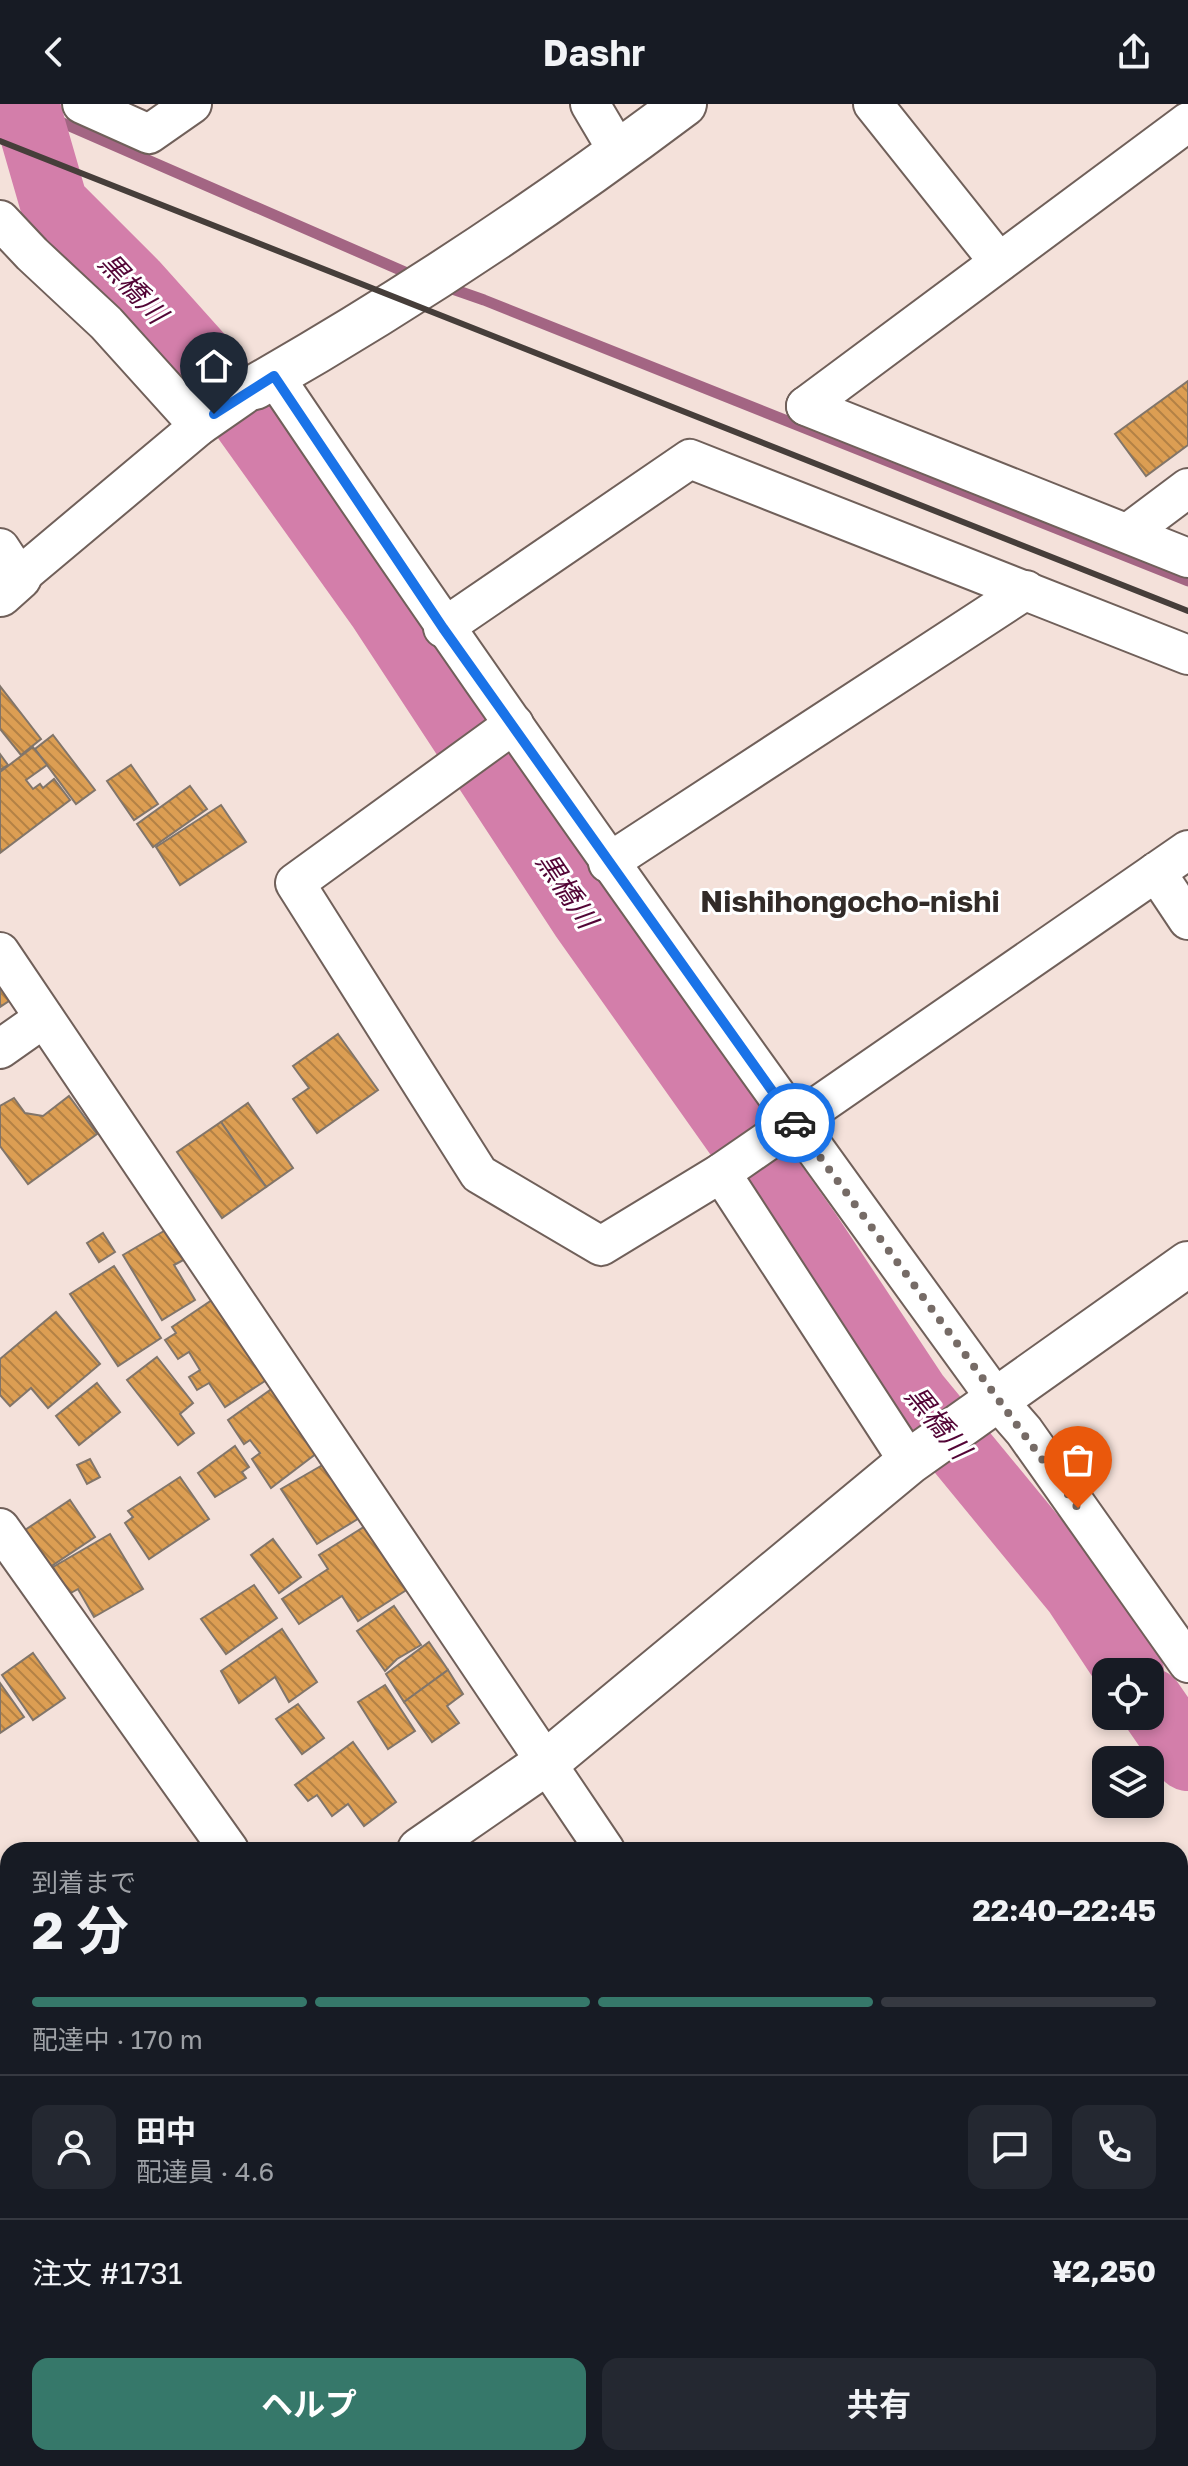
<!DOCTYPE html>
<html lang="ja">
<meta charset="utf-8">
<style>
:root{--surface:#171b24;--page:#242831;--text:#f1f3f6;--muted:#9ea1a6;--line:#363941;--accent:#36786a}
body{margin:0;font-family:"Golos Text","Noto Sans JP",sans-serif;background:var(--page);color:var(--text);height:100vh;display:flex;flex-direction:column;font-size:30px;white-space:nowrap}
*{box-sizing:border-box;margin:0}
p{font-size:26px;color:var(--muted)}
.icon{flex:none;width:44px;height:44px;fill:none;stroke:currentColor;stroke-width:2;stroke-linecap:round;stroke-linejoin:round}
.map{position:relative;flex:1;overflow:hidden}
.side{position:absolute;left:0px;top:1738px;width:1188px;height:624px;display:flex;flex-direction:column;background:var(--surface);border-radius:24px 24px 0 0;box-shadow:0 4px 12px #0003}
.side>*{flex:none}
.buttons{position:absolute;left:1092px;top:1554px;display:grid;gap:16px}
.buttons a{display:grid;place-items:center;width:72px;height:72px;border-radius:16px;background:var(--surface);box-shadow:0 4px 12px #0003;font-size:40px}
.pin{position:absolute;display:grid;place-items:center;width:68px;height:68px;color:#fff;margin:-82px -34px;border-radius:50% 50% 50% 0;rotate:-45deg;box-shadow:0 0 8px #0007}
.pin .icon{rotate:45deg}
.courier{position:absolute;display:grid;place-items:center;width:80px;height:80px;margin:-40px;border:6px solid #1a73e8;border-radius:50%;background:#fff;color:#222;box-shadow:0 2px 10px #0007}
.overview em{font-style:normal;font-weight:700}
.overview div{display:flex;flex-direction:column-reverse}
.overview{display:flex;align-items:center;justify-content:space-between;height:136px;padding:0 32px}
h1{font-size:52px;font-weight:700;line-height:60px}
.bar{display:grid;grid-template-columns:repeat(4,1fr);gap:12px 8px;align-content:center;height:96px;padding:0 32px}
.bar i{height:10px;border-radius:6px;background:var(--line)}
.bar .active{background:var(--accent)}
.bar p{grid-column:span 4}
.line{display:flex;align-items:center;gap:20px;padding:0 32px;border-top:2px solid var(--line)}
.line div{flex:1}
.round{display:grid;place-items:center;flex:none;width:84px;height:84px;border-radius:16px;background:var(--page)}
.primary-button{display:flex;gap:16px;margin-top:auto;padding:16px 32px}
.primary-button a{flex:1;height:92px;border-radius:16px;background:var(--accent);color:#fff;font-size:32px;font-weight:700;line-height:92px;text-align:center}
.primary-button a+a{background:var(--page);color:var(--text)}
header{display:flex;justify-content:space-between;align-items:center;height:104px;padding:0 32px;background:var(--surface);font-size:36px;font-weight:700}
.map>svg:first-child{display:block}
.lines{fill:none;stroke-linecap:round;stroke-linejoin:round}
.stream{stroke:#a36583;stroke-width:11}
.river{stroke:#d37eaa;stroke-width:68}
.building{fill:url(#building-back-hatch);stroke:#81756a;stroke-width:2}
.minor-casing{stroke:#70605a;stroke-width:42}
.tertiary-casing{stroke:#70605a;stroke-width:48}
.minor{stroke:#fff;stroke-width:38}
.tertiary{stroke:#fff;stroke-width:44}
.rail{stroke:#463e3a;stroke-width:6}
.done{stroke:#766b66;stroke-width:8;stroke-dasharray:0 14.4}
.route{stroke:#1a73e8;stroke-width:10}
.labels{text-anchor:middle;stroke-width:6;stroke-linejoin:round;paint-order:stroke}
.water-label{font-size:28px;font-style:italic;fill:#530536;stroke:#fff}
.quarter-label{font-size:30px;font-weight:bold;fill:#322b28;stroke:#fff}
</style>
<header><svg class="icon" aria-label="back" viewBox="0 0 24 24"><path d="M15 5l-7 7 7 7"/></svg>Dashr<svg class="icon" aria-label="share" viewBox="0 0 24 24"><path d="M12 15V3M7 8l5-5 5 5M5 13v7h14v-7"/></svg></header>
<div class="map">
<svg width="1188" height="2362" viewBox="0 0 1188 2362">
<defs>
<pattern id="building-back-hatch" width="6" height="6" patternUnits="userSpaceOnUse" patternTransform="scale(2)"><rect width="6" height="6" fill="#dc9e53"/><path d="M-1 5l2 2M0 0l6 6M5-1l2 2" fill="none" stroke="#b38145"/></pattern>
</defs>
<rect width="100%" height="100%" fill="#f4e1da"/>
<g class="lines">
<g class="stream">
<polyline points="26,3 414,172"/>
<polyline points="441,181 484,196 1188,477"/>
</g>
<g class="river">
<polyline points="23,0 26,3 54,100 134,180 211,266 382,505 584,813 809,1131 915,1291 1077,1488 1130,1568"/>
<polyline points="1150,1598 1188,1653"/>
</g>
</g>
<g class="building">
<polygon points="1188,277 1188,341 1146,372 1115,330"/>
<polygon points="0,582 41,635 21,651 0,625"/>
<polygon points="53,631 95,686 76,700 35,645"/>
<polygon points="33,643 47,661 26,676 33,685 40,680 43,684 54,675 70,696 0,749 0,668"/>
<polygon points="0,650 8,661 0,666"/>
<polygon points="131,661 158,700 134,716 107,677"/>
<polygon points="190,682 207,705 153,743 137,720"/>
<polygon points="221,701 246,738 180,781 156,743"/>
<polygon points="0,865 18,891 0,903"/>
<polygon points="338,930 378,986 317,1029 293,995 309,984 293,962"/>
<polygon points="69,992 97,1030 28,1080 0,1042 0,1002 14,994 25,1009 43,1012"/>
<polygon points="248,999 293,1064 266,1083 221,1018"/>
<polygon points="221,1018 266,1083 222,1114 177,1048"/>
<polygon points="169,1124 187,1154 174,1161 195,1196 162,1216 123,1151"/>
<polygon points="103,1129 115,1148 99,1158 87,1139"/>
<polygon points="114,1162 161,1234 118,1262 70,1190"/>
<polygon points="215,1194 268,1275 225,1303 209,1279 197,1286 189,1273 200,1266 189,1248 178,1255 165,1236 176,1229 172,1223"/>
<polygon points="56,1208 100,1260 48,1304 31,1284 10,1302 0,1291 0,1255"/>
<polygon points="157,1253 193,1299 180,1310 194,1329 178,1341 127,1276"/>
<polygon points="97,1279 120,1308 79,1341 56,1312"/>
<polygon points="273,1284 317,1349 271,1384 252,1355 260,1349 250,1336 244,1340 228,1316"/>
<polygon points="235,1342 249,1363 242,1368 246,1374 215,1393 198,1369"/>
<polygon points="90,1355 100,1373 87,1380 77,1361"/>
<polygon points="326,1359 361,1413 317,1440 281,1385"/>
<polygon points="180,1373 209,1415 149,1455 125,1419 133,1413 128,1407"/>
<polygon points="70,1396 95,1433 50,1463 25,1426"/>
<polygon points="367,1421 408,1485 358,1517 342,1492 299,1520 282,1495 328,1465 319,1451"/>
<polygon points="110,1430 143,1485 94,1513 78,1485 69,1490 53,1463"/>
<polygon points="273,1435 301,1473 279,1489 251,1451"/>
<polygon points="254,1481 277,1514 226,1550 201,1515"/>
<polygon points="394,1502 421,1541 397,1555 385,1567 357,1527"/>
<polygon points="282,1525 317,1578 289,1598 275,1573 239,1599 221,1567"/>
<polygon points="429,1538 448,1566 404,1598 386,1570"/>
<polygon points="33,1549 65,1594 33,1616 2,1571"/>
<polygon points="448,1566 463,1590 447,1602 459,1619 432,1638 404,1598"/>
<polygon points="0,1579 24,1613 0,1629"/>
<polygon points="385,1581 415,1627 388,1645 358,1598"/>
<polygon points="298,1600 324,1634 302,1650 276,1615"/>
<polygon points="353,1638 396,1698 364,1722 348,1700 332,1712 317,1691 308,1697 295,1681"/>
</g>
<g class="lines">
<g class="minor-casing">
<g id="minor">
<polyline points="82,0 149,30 192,0"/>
<polyline points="590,0 619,49"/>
<polyline points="873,0 999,158"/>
<polyline points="0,116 32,150 106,219 199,322"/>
<path d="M274,272C508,619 751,958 997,1296L1024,1327L1188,1559"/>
<polyline points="806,302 1188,18"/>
<polyline points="806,302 1188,454"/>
<polyline points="1128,429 1188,384"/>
<polyline points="0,444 19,473 199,322 255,283"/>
<polyline points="443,524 690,355 1188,551"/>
<polyline points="514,620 295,779 479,1070 601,1142 721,1069 1188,746"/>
<polyline points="608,759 1026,486"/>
<polyline points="1156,768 1188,816"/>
<polyline points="0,848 605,1746"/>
<polyline points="0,945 44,914"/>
<polyline points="721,1069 909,1358"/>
<polyline points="0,1424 229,1746"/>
<polyline points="1002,2354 1008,2362"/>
<polyline points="584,2362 597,2354"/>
</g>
</g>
<g class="tertiary-casing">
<g id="tertiary">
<path d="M255,283C404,198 547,103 684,0"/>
<polyline points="0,490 19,473"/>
<polyline points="420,1746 547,1658 909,1358 1188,1160"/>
<polyline points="0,2038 8,2032"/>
<polyline points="0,2128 8,2139"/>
<polyline points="160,2354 165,2362"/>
</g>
</g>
<use href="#minor" class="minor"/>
<use href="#tertiary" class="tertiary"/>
<polyline class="rail" points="0,37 1188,507"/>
</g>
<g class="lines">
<polyline class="done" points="795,1019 1078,1404"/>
<polyline class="route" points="214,310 274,272 443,524 795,1019"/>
</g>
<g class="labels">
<g class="water-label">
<text transform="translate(133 184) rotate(47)" y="10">黒橋川</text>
<text transform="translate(567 786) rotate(56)" y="10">黒橋川</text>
<text transform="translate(938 1318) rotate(51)" y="10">黒橋川</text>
</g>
<g class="quarter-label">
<text x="850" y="808">Nishihongocho-nishi</text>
</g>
</g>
</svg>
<div class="buttons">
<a><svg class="icon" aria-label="locate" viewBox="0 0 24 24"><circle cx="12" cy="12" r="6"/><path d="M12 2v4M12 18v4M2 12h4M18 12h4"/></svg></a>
<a><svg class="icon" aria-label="layers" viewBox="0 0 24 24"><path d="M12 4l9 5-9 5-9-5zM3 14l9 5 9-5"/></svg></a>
</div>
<div class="pin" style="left:1078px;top:1404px;background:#ea580c"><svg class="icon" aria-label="bag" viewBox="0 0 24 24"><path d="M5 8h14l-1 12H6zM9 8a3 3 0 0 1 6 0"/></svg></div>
<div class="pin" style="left:214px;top:310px;background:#1f2937"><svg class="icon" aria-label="home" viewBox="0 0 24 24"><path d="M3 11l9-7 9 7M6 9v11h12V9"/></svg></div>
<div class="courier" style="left:795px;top:1019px"><svg class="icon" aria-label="car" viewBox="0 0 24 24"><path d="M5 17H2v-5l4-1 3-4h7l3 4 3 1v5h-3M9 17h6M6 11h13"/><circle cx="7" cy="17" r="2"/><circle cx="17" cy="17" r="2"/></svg></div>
<section class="side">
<div class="overview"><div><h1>2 分</h1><p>到着まで</p></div><em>22:40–22:45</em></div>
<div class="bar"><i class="active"></i><i class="active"></i><i class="active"></i><i></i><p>配達中 · 170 m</p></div>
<div class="line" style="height:144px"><a class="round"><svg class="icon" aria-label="person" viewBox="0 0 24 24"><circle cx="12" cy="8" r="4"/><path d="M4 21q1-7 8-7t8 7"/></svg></a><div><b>田中</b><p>配達員 · 4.6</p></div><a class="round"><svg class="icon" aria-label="chat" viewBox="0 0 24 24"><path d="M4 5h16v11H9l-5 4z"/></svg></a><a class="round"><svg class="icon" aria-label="phone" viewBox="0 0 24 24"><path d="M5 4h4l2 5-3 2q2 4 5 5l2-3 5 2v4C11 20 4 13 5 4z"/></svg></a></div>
<div class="line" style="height:104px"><div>注文 #1731</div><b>¥2,250</b></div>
<div class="primary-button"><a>ヘルプ</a><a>共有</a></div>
</section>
</div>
